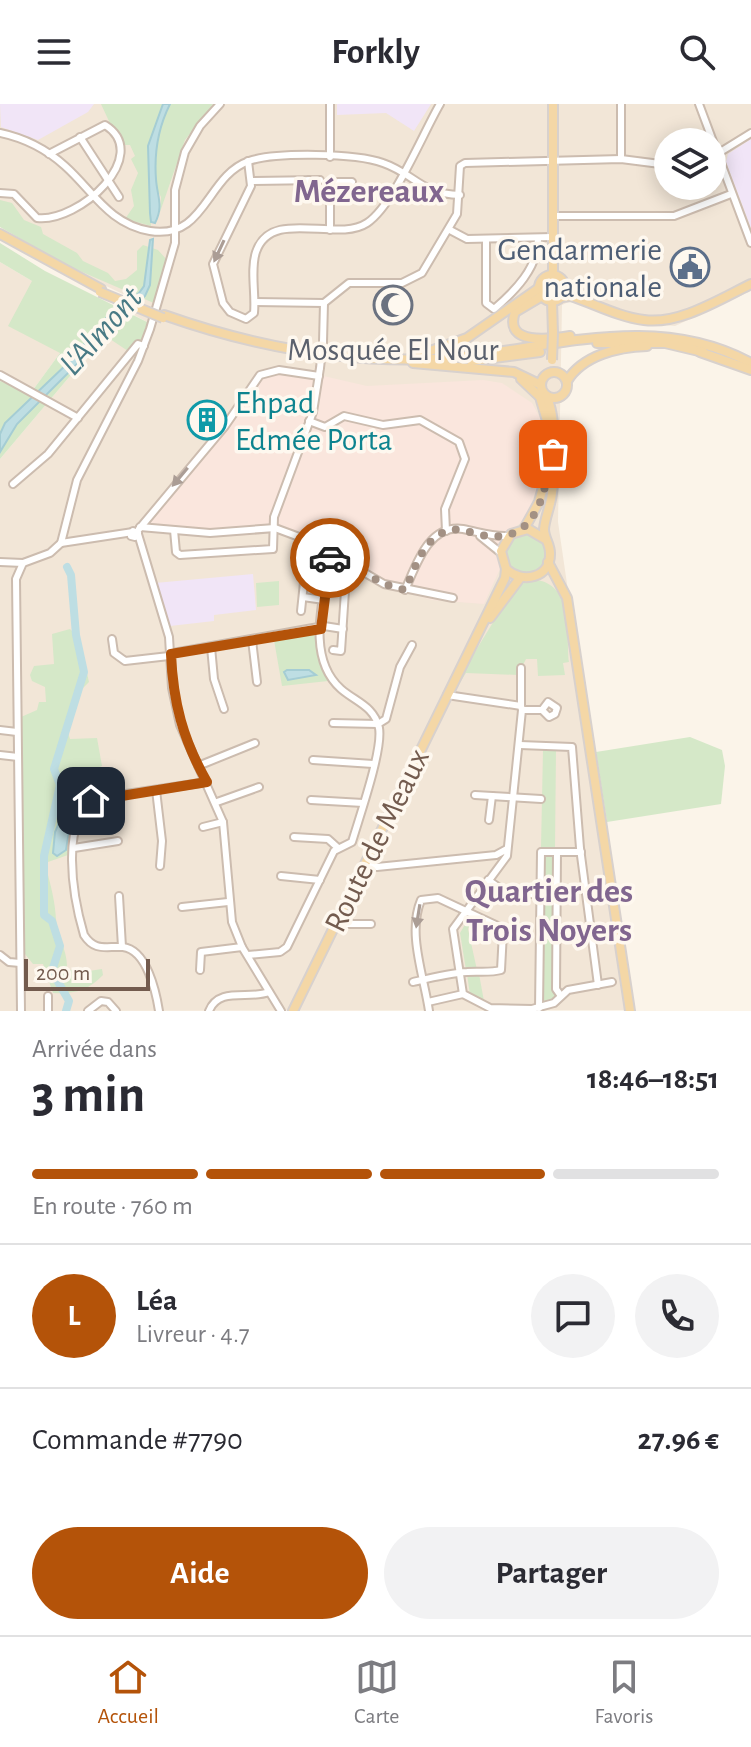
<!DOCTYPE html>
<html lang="fr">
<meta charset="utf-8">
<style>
:root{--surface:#fff;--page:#f2f2f3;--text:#2b2b33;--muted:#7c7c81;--line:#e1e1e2;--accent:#b45309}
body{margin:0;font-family:"Alegreya Sans",sans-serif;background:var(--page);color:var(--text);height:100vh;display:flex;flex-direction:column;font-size:30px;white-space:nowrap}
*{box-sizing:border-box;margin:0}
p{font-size:26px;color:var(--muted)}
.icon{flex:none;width:44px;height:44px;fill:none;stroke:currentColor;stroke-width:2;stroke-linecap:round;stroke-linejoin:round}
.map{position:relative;height:907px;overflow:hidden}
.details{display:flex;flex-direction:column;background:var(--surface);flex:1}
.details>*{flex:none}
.fabs{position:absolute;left:654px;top:24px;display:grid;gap:16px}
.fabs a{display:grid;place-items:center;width:72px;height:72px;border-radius:50%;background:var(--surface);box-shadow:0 4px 20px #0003;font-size:40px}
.scale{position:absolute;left:24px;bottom:20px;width:126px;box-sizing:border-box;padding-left:8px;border:4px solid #735b4e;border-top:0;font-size:22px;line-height:28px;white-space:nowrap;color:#735b4e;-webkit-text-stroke:6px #fef8ef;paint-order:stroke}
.pin{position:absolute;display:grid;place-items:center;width:68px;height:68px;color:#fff;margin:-34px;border-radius:16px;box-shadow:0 4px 12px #0006}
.courier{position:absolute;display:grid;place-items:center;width:80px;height:80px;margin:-40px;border:6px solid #b45309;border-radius:50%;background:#fff;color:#222;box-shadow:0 2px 10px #0007}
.headline em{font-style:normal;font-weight:700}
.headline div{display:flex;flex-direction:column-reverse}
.headline{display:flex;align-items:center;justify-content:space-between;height:136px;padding:0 32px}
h1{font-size:52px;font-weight:700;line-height:60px}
.bar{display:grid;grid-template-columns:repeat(4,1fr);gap:12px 8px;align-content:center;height:96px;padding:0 32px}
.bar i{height:10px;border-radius:6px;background:var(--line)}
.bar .current{background:var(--accent)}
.bar p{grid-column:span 4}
.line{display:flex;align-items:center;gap:20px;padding:0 32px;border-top:2px solid var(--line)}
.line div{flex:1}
.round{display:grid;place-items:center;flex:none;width:84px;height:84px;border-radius:42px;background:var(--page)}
.action{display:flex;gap:16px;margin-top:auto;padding:16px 32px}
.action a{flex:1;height:92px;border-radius:48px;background:var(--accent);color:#fff;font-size:32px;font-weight:700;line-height:92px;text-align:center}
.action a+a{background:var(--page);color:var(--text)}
header{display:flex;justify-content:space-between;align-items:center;height:104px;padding:0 32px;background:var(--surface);font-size:36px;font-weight:700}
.tabs{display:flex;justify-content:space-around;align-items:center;height:112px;border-top:2px solid var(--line);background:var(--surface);font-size:22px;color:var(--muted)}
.tabs a{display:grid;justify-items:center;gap:4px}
.tabs .current{color:var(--accent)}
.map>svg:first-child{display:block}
.residential{fill:#f2e6d7;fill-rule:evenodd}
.commercial{fill:#fae6dd}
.education{fill:#f1e5f7}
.green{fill:#d5e8c8}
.water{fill:#bedee3;stroke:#a5cdd4;stroke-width:2}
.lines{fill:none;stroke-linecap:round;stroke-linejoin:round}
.river{stroke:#bedee3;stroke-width:8}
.minor-casing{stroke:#ccbcaf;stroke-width:10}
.major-casing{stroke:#d8d1cd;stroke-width:12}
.minor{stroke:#fff;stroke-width:6}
.major{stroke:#f4d7a6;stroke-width:8}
.minor-bridge-casing{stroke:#ccbcaf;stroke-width:10;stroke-linecap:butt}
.major-bridge-casing{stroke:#d8d1cd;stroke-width:12;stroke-linecap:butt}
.minor-bridge{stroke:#fff;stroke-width:6}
.major-bridge{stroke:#f4d7a6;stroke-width:8}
.oneway{fill:#ab9d95}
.done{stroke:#a39184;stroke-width:8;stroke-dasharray:0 14.4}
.route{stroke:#b45309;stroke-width:10}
.labels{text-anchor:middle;stroke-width:7;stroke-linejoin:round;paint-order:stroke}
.service-label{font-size:32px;fill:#4e5e75;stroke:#fef8ef;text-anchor:end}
.worship-label{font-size:32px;fill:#5b616d;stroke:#fef8ef}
.culture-label{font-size:32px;fill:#0d838f;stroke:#fef8ef;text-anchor:start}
.street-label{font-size:32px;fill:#735b4e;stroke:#fef8ef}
.neighbourhood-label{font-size:34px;font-weight:bold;fill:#81668f;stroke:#fef8ef}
.water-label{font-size:34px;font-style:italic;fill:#497a85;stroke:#fef8ef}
</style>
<header><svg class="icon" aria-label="menu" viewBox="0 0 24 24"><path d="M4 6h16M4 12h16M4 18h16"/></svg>Forkly<svg class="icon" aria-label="search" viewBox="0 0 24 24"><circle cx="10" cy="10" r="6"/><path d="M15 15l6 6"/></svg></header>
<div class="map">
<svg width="751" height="907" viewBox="0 0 751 907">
<rect width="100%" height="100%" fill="#fbf4e9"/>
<g class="residential">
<path d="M0,0H751V187L675,222L641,219L573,196L562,201L558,418L629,906L0,907V355L81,259L110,235L149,219L119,203L127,192L54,157L0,121ZM668,38H712V82H668Z"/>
<polygon points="0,158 32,177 60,249 30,290 0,277"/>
</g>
<polygon class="commercial" points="269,266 319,271 367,282 483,276 502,279 532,299 540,314 543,368 525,416 506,429 499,439 497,450 500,465 484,500 432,496 387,483 311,440 276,426 210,430 139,425 175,374 225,321 252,280"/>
<g class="education">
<polygon points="0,0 94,0 88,8 38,36 1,23"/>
<polygon points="337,0 431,0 414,27 386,9 337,11"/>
<polygon points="751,35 751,124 726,58 728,50"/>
<polygon points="253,470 256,506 214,511 214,517 170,522 155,479"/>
</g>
<g class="green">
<polygon points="101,0 213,0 185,36 160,108 161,93 149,69 151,122 125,115 134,102 131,86 138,69 131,55 135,52 130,41 120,41"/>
<polygon points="0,96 12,99 24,116 41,123 43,130 77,149 83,157 108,169 115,177 126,175 137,166 137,147 143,141 158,146 167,156 156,200 66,161 0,123"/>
<polygon points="0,139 45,167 149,219 134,251 110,235 81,259 0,355 0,277 30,290 60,249 8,222 32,177 0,158"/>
<circle cx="526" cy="450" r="21"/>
<path d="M537,476C574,482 566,531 569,558L563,559L565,571L538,572L537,555H526L518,571L466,569L457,583L454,582L516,481Z"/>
<polygon points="279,477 279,501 257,503 256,479"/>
<path d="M70,525L79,534L89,578L78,589L68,629L70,635L97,634L102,662C79,670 65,676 58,700H68C83,712 72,735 68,751L48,758L46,764C51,782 55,797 56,815C57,832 68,847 67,865L82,868L102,865L103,871C88,887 74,890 53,889L43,860H33L21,845V613L37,606L39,598H46L45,583L32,577L30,571L34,562L54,560L52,530Z"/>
<polygon points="314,529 319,555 328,577 282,582 274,536"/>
<polygon points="690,633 722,646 725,662 721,700 607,718 596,648"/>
<polygon points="543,646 556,646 555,744 541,744"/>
<polygon points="542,750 555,752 556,891 554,896 541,900"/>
<polygon points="470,812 473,814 468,825 477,866 466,866 460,829"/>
<polygon points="467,870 479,870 484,897 470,891"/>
</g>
<g class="water">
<path d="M163,0H170C158,24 154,49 156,75C157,92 164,102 155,119L151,118L150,109L148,42Z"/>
<polygon points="153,135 150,181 145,192 17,320 0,348 0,330 5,319 71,256 106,214 139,189 144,182 150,136"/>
<polygon points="287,566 309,566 316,571 288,576 284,568"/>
<polygon points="66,703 72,708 66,746 57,752 53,749 55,728"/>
</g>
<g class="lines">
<polyline class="river" points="66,907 69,897 52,867 60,842 52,817 44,811 44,752 60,681 54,665 84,568 76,531 71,471 67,463"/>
<g class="minor-casing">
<g id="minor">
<polyline points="699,0 751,139"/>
<path d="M0,29C24,34 46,45 65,62C93,87 109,120 150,127C206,136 206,72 249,57C275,48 356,49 383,59C415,70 420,90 460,91"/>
<polyline points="80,33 119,93"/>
<polyline points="717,50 751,29"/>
<polyline points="330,53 330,0"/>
<polyline points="621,55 621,0"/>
<path d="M248,57L251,82L213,160L223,199L230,208L246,215L254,209C256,190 250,166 256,148C271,103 337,139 367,119C394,101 423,29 440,0"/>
<polyline points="309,76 313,87 342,90 352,78 338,78"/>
<polyline points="251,77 320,76"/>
<path d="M0,89L14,90L37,114C79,119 153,51 105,21L49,50"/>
<polyline points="553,112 674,112 731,90"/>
<polyline points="330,126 330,91"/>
<polyline points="450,126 467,135 553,133"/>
<path d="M486,135V199L494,205C515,187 538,164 538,135"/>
<polyline points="255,198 324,199 349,179 402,179 422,169 457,110 460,62 465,59 621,55 668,61"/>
<polyline points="323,238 324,199"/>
<polyline points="0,271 78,314"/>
<polyline points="309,317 325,323 344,312 383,321 420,316 459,338 465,355 445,405 446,427"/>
<polyline points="13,380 48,350 138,240 144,242"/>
<polyline points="140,423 210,429 275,424 310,437 384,480 453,494"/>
<polyline points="139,425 225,322 260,271 279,266 319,272"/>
<polyline points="174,426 176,448 180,451 273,445 274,413 313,308 320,264"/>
<polygon points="133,427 138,429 135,433 131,432"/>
<polyline points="138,430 169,533 172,584 180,621 223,718 232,818 242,843 281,907"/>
<polyline points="480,432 501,449"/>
<polyline points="61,439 133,428"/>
<polyline points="0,458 23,459"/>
<path d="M405,486C416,462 428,420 463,425C479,428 492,433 508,432"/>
<polyline points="303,493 324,496"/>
<polyline points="301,507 306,459"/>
<polyline points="112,535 114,549 125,557 169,552 173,549 324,522 343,525"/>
<polyline points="252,536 257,578"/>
<polyline points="211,543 214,575 224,605"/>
<polyline points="333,546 341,547 345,487"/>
<polyline points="521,564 521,602"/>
<polyline points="447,591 521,602 522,606 507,752 453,825 463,890 490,904 532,905 554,899 568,886 612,878"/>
<polyline points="522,606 542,606 549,613 555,610 557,604 548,598 542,606"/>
<polyline points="333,619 378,620"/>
<polyline points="378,620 386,615 400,563 412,541"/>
<polyline points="0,626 17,628"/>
<polyline points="520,641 572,643 580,744 598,881"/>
<polyline points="0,651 18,653"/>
<polyline points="313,656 373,660"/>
<polyline points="198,662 255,639"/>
<polyline points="156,686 162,737 160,762"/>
<polyline points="475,691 541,695"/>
<polyline points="311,696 363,699"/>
<polyline points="217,698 259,683"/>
<polyline points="489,716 492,692"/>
<polyline points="203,723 223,718"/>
<polyline points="294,733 328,735 338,744"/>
<polyline points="74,744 118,737"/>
<polyline points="557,748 581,748"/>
<polyline points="366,758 377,763 496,751 507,745"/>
<polyline points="281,772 320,776"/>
<polyline points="488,776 504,787 540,791"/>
<polyline points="119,792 122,843"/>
<polyline points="182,803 228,798"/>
<polyline points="335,820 371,820"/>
<polyline points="0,851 9,858 20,859"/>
<path d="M248,851L280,848L287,843L334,747L352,738C359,714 383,646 379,624C374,602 356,598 341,585C304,552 325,491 330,449"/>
<polyline points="200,866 201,848 242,843"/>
<path d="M413,878C430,874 450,869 467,868C478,867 490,869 501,866L503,828L500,823L438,794L421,796C407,829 424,872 429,907"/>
<polyline points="48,892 48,907"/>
<polyline points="428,898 463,890"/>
<polyline points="539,904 541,748 557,748 556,885 561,892"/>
<polyline points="21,907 16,475 23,459 50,449 61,439 77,376 138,257 150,225 175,139 175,86 185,48 200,22 220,0"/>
<polyline points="88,907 101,897 108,898 116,907"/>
<path d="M159,907C156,888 147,846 123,843C106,842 95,848 84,831C74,797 57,711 99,694L207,678"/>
<path d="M209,907C219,882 249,896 269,888"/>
</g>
</g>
<g class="major-casing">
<g id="major">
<polyline points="0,130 101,185"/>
<polyline points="553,171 553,0"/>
<circle cx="552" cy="184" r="13"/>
<polyline points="565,182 586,192"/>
<path d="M542,192L515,208C503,242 551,235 570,232"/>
<path d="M562,193L571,192C595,200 619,213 644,216C679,221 720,195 751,180"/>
<polyline points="552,197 553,229"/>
<path d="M164,211C249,241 343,259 434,255C540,249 650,204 751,259"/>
<polyline points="597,239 665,239 703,248"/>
<polyline points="700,248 751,266"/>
<polyline points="419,251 467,234 539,184"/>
<polyline points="471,257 540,248"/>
<polyline points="413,259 514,268 541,281"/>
<circle cx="554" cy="281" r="13"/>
<polyline points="521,275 540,293 548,320"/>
<path d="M567,277C583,251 618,243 647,242"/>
<polyline points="524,425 539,398 550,357"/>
<path d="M545,435L528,425L511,430L501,447L506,465C522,480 551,474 550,449C550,440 544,434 544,425C545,413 551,401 552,389C555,366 557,311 546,292"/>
<polyline points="548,458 567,494 630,907"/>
<polyline points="490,514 520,474"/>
<polyline points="293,907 505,474 506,465"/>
</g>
</g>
<use href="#minor" class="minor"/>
<use href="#major" class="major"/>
<g class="minor-bridge-casing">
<polyline id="minor-bridge" points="320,264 323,238"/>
</g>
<g class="major-bridge-casing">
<g id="major-bridge">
<polyline points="100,188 163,214"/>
<polyline points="552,256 553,229"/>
</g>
</g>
<use href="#minor-bridge" class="minor-bridge"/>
<use href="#major-bridge" class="major-bridge"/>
</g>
<defs><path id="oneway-solid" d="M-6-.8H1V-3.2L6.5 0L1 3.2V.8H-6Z" transform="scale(2)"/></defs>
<g class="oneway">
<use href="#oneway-solid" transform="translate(219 147) rotate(115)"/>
<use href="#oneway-solid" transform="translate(180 373) rotate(130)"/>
<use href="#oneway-solid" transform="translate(418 812) rotate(99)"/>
</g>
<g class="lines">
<path class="done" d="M330,454V449L384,480L405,486C414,467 421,441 440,430C455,421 467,428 481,431C540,442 546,385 552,340L553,350"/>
<path class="route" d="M91,697L207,678C183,636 173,598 171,550L321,525L330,454"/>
</g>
<defs>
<g id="civic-ring" transform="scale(2)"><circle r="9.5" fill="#fef8ef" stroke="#5c6f8a" stroke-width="1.5"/><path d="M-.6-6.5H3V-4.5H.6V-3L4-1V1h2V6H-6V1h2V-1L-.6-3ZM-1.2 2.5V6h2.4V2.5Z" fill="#5c6f8a"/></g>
<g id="mosque-ring" transform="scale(2)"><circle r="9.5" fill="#fef8ef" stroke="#6b7280" stroke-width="1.5"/><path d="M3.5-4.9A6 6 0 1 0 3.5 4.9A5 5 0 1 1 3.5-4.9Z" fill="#6b7280"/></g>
<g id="building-ring" transform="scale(2)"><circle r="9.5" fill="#fef8ef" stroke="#0f9aa8" stroke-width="1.5"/><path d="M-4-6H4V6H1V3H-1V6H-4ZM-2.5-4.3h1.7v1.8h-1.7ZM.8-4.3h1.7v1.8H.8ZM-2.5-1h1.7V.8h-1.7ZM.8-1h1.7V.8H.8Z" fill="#0f9aa8"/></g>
</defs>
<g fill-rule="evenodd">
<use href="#civic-ring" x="690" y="163"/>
<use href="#mosque-ring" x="393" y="201"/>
<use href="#building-ring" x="207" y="316"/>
</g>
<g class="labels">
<g class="service-label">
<text x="662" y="156">Gendarmerie<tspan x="662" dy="37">nationale</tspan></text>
</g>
<g class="worship-label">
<text x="393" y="256">Mosquée El Nour</text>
</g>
<g class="culture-label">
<text x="235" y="309">Ehpad<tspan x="235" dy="37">Edmée Porta</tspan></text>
</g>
<g class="street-label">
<text transform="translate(376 736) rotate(-64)" y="11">Route de Meaux</text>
</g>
<g class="neighbourhood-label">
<text x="369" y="98">Mézereaux</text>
<text x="549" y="798">Quartier des<tspan x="549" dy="39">Trois Noyers</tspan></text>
</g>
<g class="water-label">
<text transform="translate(100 226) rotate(-48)" y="12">L'Almont</text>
</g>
</g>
</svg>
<div class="fabs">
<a><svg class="icon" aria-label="layers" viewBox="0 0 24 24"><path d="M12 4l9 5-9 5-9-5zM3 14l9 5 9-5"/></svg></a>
</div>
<div class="scale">200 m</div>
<div class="pin" style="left:553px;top:350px;background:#ea580c"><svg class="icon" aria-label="bag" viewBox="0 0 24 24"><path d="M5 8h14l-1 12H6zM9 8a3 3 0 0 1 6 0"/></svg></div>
<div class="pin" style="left:91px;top:697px;background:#1f2937"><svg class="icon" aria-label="home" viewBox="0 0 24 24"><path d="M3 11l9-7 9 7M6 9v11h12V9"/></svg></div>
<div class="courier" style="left:330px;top:454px"><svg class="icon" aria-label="car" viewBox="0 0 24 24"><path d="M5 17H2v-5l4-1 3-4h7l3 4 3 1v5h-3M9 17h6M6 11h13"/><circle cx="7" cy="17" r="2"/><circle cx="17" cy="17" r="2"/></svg></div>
</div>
<section class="details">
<div class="headline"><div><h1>3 min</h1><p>Arrivée dans</p></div><em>18:46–18:51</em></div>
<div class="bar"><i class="current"></i><i class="current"></i><i class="current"></i><i></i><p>En route · 760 m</p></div>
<div class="line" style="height:144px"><b class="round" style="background:var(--accent);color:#fff">L</b><div><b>Léa</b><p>Livreur · 4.7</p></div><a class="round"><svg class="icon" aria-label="chat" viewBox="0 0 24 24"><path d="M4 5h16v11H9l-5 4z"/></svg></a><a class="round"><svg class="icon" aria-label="phone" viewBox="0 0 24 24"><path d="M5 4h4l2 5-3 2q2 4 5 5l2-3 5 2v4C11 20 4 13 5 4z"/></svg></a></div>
<div class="line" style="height:104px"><div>Commande #7790</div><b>27.96 €</b></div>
<div class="action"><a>Aide</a><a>Partager</a></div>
</section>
<nav class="tabs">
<a class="current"><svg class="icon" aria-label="home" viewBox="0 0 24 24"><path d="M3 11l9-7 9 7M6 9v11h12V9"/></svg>Accueil</a>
<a><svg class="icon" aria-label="map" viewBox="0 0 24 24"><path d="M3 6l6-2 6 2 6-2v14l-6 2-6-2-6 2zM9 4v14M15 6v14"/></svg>Carte</a>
<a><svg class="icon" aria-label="saved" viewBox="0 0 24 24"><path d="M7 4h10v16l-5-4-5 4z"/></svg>Favoris</a>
</nav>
